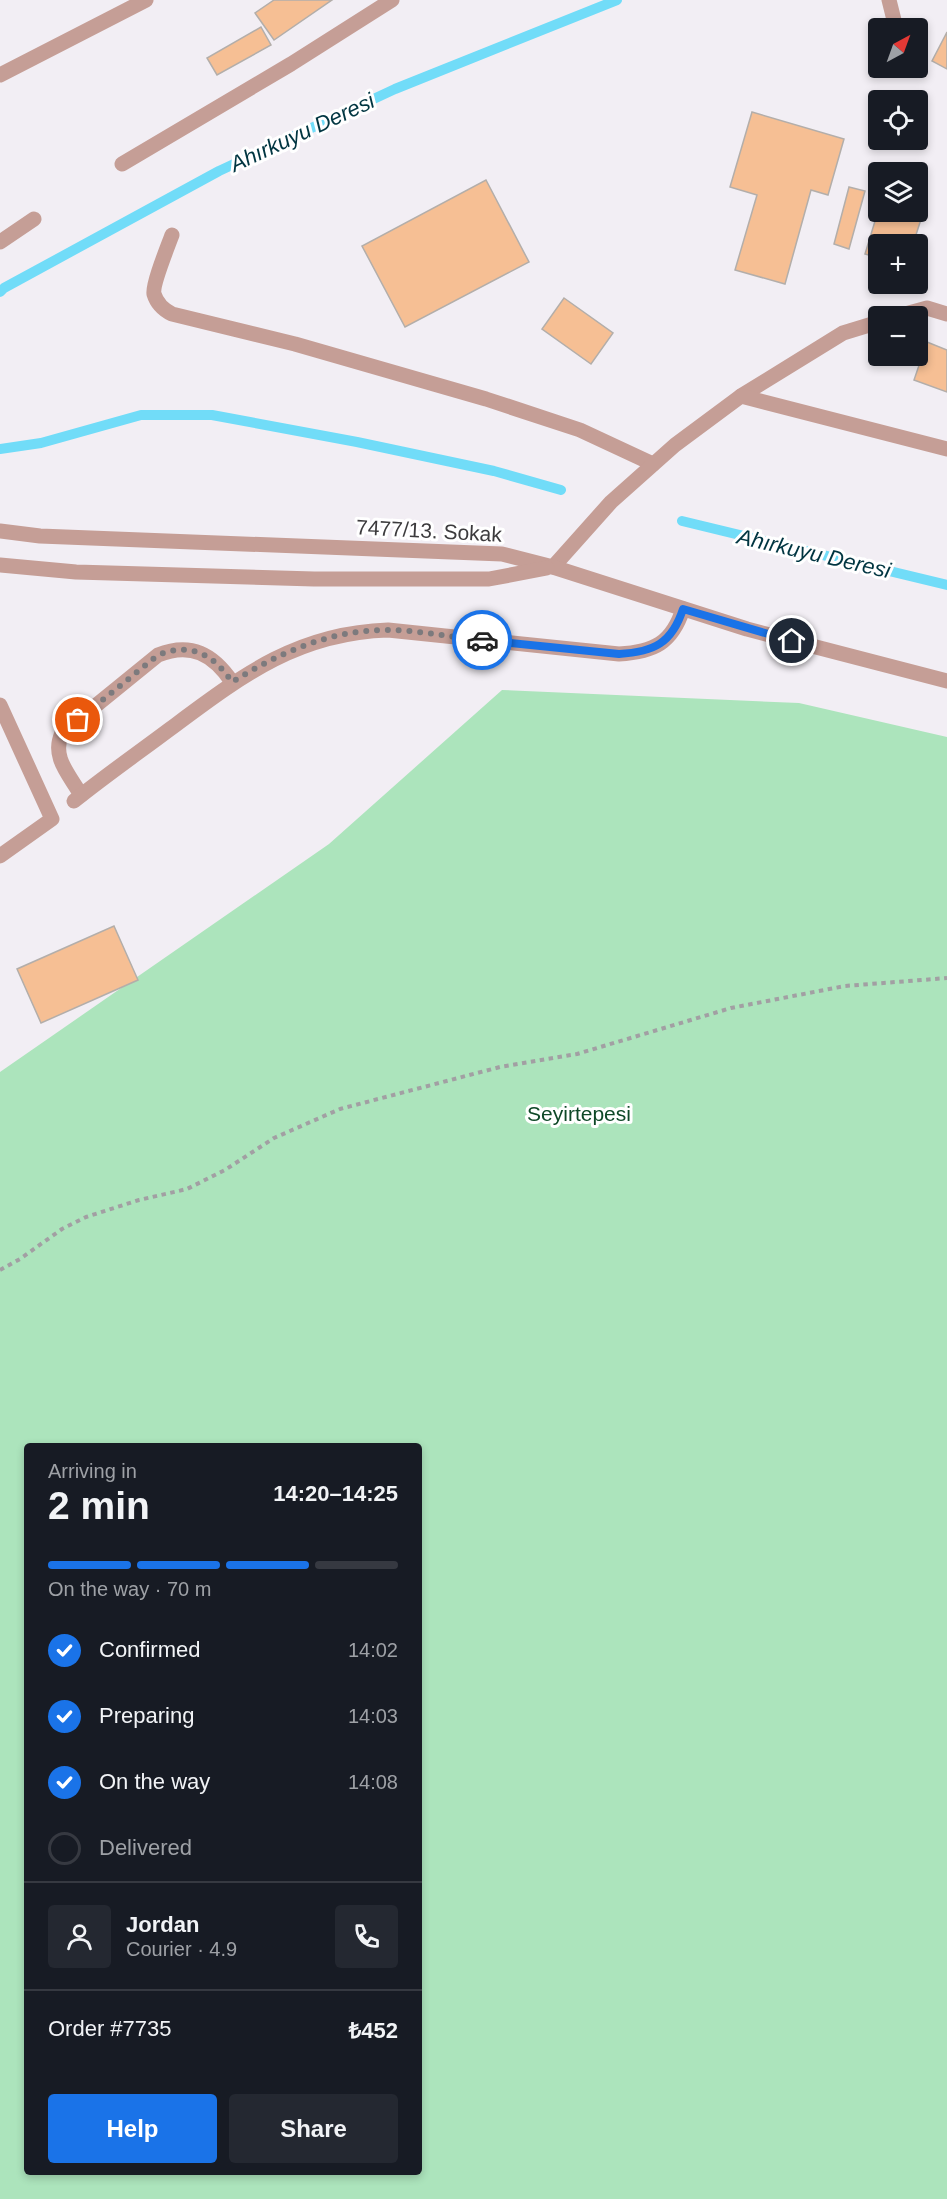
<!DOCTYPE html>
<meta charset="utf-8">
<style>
:root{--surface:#171b24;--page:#242831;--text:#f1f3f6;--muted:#9ea1a6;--line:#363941;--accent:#1a73e8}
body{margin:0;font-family:Arial,sans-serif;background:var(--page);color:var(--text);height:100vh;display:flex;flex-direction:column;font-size:22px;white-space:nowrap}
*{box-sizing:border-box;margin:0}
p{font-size:20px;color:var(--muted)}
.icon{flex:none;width:33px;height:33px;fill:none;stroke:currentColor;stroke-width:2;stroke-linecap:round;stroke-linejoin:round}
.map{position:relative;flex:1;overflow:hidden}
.side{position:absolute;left:24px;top:1443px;width:398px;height:732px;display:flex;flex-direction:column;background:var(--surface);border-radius:6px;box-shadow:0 3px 9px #0003}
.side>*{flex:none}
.needle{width:39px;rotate:41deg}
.controls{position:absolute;left:868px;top:18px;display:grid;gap:12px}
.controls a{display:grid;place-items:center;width:60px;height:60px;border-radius:6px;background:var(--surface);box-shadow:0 3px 9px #0003;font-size:30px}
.pin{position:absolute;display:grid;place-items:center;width:51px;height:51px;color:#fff;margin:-26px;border:3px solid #fff;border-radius:50%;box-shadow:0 2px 6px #0007}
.courier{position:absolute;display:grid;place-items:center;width:60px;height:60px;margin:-30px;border:4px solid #1a73e8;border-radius:50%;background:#fff;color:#222;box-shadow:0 2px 8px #0007}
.summary em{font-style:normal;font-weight:600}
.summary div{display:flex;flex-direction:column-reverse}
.summary{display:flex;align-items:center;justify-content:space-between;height:102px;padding:0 24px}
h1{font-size:39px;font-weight:600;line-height:45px}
.bar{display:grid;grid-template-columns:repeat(4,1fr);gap:9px 6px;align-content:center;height:72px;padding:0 24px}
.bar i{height:8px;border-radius:4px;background:var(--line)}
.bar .current{background:var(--accent)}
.bar p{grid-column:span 4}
.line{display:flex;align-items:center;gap:15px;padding:0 24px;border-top:2px solid var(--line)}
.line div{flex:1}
.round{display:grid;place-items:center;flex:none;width:63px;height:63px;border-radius:6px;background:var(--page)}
ol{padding:0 24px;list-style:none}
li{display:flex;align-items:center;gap:18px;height:66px}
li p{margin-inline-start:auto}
li .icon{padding:6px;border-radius:50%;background:var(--accent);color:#fff;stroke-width:4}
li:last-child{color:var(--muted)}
li i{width:33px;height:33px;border:3px solid var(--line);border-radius:50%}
.button{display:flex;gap:12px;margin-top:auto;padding:12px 24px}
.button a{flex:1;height:69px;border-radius:6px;background:var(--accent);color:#fff;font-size:24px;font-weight:600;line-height:69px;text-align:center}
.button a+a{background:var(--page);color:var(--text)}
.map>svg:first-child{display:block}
.green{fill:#ace4bc;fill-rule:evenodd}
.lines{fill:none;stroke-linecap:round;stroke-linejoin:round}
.stream{stroke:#71dcf8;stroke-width:10}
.building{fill:#f6bf94;stroke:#b3aeaa;stroke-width:1.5}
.path{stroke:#a29fa3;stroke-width:4;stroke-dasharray:4.5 4.5;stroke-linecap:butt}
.service{stroke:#c59e96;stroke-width:15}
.minor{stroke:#c59e96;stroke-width:15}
.tertiary{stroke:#c59e96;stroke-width:15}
.done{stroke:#7c7a7d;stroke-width:6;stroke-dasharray:0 10.8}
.route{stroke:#1a73e8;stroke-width:8}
.labels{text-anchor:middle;stroke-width:6;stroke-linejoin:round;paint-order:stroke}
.street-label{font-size:21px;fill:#3c3b3d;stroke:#fff}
.park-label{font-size:21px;fill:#0e4827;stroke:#fff}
.water-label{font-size:22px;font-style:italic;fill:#003541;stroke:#fff}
</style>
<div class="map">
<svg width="947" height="2199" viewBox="0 0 947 2199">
<rect width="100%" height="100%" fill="#f2eef4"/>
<path class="green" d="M502,690L799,703L947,737V2199H0V1072L329,844ZM27,1446H418V2172H27Z"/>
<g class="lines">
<g class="stream">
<polyline points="0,292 4,288 219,171 395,89 617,0"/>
<polyline points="0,449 41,443 141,415 212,415 357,442 494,471 561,490"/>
<polyline points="682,521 947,585"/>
</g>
</g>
<g class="building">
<polygon points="274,0 332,0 274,40 255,13"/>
<polygon points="261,27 271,45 217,75 207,58"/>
<polygon points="947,32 947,69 932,61"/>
<polygon points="752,112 844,139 828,195 811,190 785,284 735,270 757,195 730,187"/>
<polygon points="486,180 529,262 405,327 362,246"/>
<polygon points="849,187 865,191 849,249 834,244"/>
<polygon points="879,208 879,212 918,212 918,209 924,210 913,244 879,244 879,258 865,254"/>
<polygon points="564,298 613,333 591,364 542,329"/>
<polygon points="927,342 947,350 947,392 914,380"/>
<polygon points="114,926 138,980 41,1023 17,969"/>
</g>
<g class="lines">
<polyline class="path" points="0,1270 20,1259 62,1229 86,1217 139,1200 187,1189 225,1170 274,1138 340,1109 500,1067 577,1054 731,1008 845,986 947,978"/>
<g class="service">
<polyline points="889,0 896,28"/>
<polyline points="0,75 146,0"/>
<polyline points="122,164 291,64 392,0"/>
<path d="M172,235C168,246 152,285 154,294C157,304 164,310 172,314L295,344L486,399L580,430L653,464"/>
<polyline points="0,242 34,219"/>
<polyline points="898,316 927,308 947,314"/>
<polyline points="741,396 843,333 879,322"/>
<polyline points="553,567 611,502 675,445 741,396 947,449"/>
<path d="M81,795C69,774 51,757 62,733L158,655C191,642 213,654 232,682"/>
<path d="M74,801C105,776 138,753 170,729C240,677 296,633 388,630L619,654C654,652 672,643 683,609"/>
</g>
<polyline class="minor" points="0,705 52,819 0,856"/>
<g class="tertiary">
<polyline points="0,531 40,536 502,554 553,567 747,629 947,681"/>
<polyline points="0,565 76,572 314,579 489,579 547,568"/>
</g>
</g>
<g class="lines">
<path class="done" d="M78,720L158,655C191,642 213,654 232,682C279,653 330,630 386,630C418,630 450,637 482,640"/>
<path class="route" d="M482,640L619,654C654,652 672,643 683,609L792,641"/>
</g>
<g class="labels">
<g class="street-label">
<text transform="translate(429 531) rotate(3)" y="7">7477/13. Sokak</text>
</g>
<g class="park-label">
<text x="579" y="1121">Seyirtepesi</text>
</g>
<g class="water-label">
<text transform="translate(302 132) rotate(-25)" y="8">Ahırkuyu Deresi</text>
<text transform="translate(814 553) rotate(13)" y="8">Ahırkuyu Deresi</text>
</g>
</g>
</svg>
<div class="controls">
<a><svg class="needle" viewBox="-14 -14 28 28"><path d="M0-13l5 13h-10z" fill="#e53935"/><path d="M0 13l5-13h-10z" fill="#9ea1a6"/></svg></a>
<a><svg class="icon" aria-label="locate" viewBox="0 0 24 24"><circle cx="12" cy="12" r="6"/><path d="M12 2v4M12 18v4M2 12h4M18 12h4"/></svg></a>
<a><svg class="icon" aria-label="layers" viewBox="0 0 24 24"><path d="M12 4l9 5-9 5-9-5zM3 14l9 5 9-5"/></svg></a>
<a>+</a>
<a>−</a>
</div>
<div class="pin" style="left:78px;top:720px;background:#ea580c"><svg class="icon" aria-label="bag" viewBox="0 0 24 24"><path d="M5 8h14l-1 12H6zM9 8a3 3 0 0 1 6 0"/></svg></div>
<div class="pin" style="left:792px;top:641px;background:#1f2937"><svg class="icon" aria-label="home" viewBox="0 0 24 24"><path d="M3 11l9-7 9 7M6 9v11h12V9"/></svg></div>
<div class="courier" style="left:482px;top:640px"><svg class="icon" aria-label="car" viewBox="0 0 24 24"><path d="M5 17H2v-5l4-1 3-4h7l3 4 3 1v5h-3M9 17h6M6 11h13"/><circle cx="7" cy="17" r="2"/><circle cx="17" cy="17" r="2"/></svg></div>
<section class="side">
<div class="summary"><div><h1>2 min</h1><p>Arriving in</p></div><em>14:20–14:25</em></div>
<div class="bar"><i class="current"></i><i class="current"></i><i class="current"></i><i></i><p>On the way · 70 m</p></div>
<ol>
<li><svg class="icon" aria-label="check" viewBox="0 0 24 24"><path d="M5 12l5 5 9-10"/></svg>Confirmed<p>14:02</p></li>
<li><svg class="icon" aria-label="check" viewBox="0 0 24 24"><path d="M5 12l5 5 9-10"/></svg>Preparing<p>14:03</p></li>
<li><svg class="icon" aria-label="check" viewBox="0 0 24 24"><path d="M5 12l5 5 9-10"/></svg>On the way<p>14:08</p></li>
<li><i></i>Delivered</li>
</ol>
<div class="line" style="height:108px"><a class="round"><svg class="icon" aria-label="person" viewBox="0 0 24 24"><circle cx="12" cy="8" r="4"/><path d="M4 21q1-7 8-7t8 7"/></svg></a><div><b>Jordan</b><p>Courier · 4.9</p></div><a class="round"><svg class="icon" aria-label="phone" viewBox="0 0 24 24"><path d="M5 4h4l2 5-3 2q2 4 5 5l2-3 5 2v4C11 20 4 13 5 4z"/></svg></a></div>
<div class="line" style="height:78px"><div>Order #7735</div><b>₺452</b></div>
<div class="button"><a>Help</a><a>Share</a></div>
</section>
</div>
